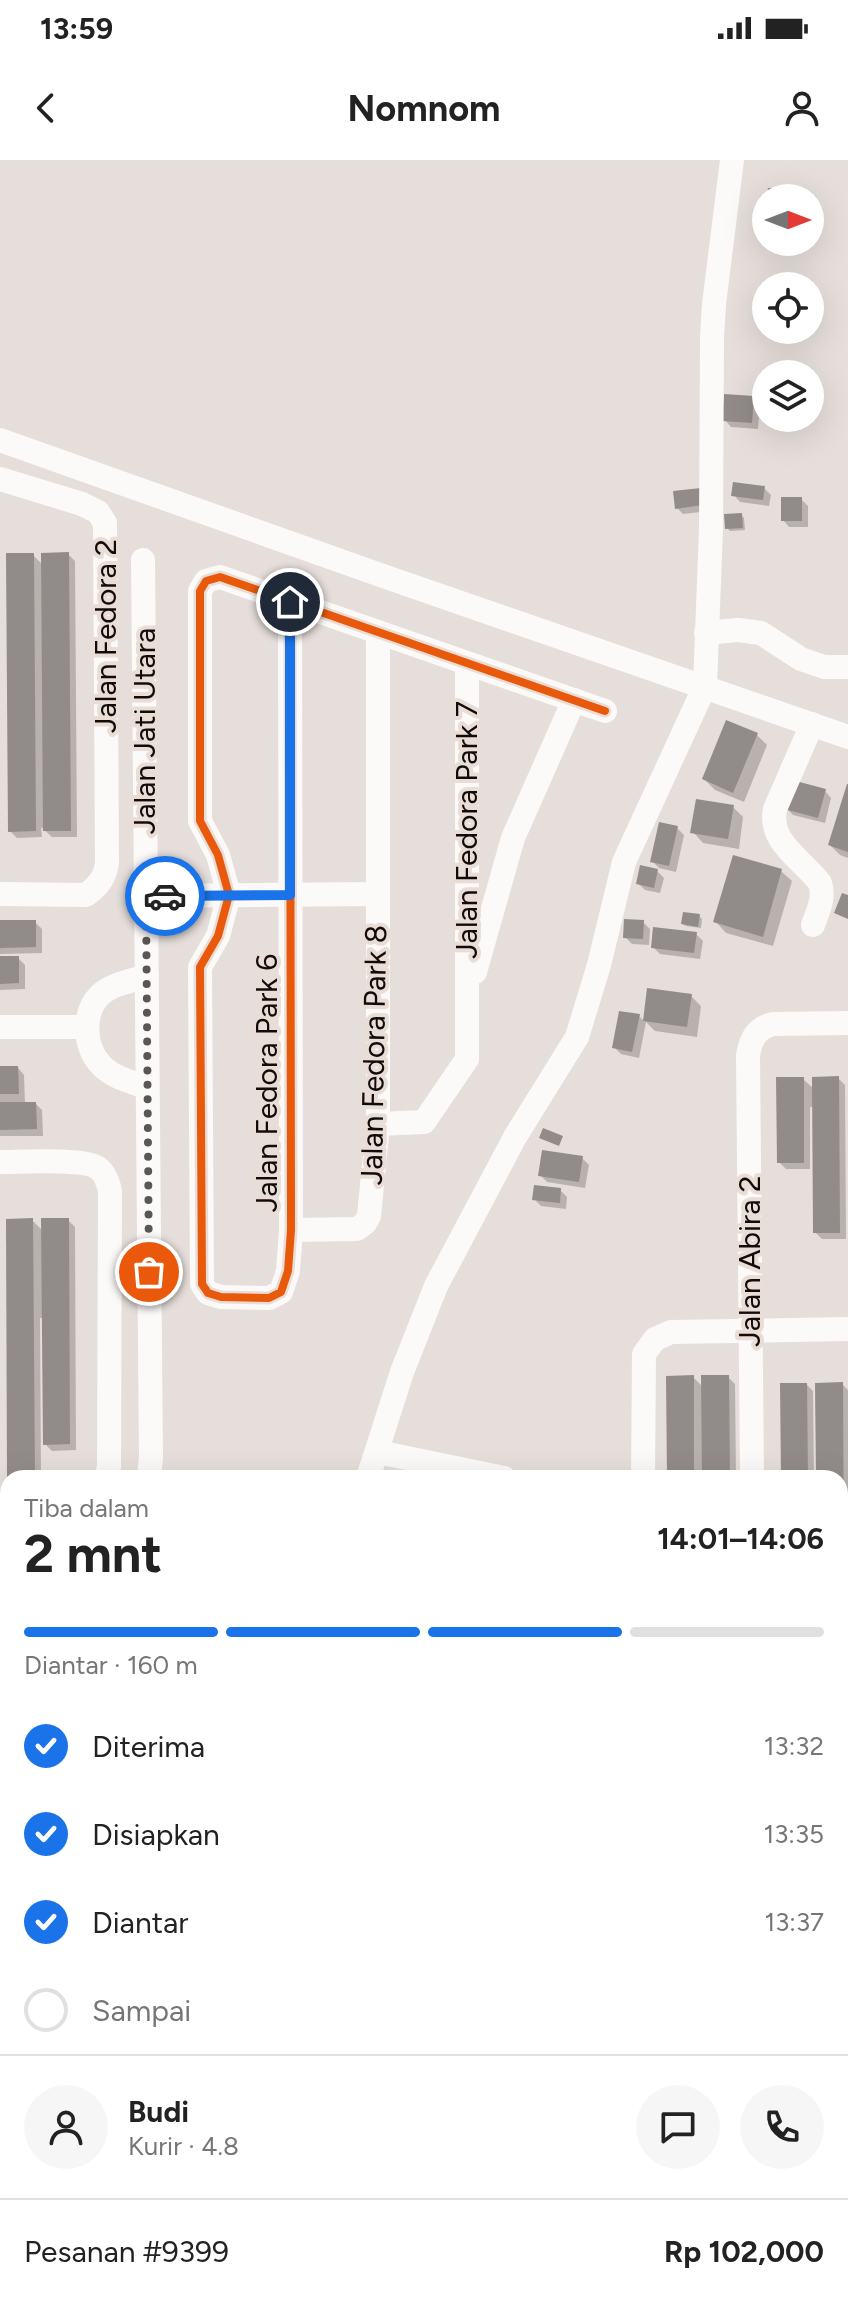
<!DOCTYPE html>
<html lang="id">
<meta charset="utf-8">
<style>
:root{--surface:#fff;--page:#f6f6f6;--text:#222;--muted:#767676;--line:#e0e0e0;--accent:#1a73e8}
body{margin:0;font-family:Figtree,sans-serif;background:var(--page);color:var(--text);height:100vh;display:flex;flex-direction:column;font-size:30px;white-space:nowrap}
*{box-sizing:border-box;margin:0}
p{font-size:26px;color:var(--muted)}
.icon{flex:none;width:44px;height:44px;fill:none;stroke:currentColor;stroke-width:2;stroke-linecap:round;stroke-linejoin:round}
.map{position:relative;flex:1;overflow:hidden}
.side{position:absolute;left:0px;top:1310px;width:848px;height:848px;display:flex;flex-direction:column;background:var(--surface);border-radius:24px 24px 0 0;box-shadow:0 8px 32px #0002}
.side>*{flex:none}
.needle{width:52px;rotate:90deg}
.controls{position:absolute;left:752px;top:24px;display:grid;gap:16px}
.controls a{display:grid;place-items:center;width:72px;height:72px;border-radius:50%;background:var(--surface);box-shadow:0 8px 32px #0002;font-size:40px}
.pin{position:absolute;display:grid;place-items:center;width:68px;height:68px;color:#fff;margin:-34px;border:4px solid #fff;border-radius:50%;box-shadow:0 2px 8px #0007}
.courier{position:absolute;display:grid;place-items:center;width:80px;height:80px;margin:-40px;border:6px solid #1a73e8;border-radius:50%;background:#fff;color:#222;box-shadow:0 2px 10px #0007}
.summary em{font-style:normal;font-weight:700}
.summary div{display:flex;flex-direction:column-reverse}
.summary{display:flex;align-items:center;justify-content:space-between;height:136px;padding:0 24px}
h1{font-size:52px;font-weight:700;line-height:60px}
.bar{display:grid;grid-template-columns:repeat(4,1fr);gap:12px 8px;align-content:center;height:96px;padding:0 24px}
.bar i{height:10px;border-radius:6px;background:var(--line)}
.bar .active{background:var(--accent)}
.bar p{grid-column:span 4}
.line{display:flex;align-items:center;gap:20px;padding:0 24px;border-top:2px solid var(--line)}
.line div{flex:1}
.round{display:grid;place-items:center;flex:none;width:84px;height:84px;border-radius:42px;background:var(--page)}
ol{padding:0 24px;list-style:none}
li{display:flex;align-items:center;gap:24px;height:88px}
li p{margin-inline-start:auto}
li .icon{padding:8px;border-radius:50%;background:var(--accent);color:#fff;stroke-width:4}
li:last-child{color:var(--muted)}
li i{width:44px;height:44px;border:4px solid var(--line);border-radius:50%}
.status{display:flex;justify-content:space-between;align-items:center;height:56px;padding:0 40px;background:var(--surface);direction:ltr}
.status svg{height:22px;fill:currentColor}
header{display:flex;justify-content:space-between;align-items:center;height:104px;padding:0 24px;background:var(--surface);font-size:36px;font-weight:700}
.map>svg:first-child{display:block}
.shadow{fill:#0003}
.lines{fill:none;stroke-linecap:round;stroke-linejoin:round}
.river{stroke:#71a5bb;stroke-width:30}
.building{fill:#918c89}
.minor{stroke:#fbfaf9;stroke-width:24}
.cycleway-casing{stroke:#eaddd6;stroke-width:13}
.cycleway{stroke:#e8590c;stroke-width:8}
.done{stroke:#5b5653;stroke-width:8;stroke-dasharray:0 14.4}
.route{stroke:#1a73e8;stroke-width:10}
.labels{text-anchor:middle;stroke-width:8;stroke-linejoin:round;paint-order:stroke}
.street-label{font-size:30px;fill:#100c0a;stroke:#eaddd6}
</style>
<div class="status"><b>13:59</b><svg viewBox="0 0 49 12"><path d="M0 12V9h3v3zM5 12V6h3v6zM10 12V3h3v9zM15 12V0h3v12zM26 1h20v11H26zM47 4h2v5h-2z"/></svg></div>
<header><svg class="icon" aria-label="back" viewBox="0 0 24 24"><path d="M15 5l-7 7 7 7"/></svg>Nomnom<svg class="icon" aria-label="person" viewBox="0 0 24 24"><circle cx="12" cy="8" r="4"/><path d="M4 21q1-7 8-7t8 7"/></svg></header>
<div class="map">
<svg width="848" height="2158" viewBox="0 0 848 2158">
<rect width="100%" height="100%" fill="#e6deda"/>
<g class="shadow">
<polygon points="753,238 760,245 758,269 731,267 725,260"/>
<polygon points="764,328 771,335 769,346 740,342 734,335"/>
<polygon points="700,330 709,351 683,354 677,348"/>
<polygon points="801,339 808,346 808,367 789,367 783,360"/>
<polygon points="741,355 744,358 745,370 730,371 727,368"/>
<polygon points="68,394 75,401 77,677 52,677 41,667 42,677 17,678 10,671 33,395 44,406"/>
<polygon points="757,575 767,585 744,642 715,630 704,619"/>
<polygon points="848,628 848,698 840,695 830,685"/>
<polygon points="825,631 831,638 825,663 793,655 786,648"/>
<polygon points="733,647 743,657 739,689 703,683 693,672"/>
<polygon points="677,668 684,675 676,712 659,708 652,701"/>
<polygon points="657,711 664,718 660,733 645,730 638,723"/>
<polygon points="781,711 792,721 773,786 726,773 716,762"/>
<polygon points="699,756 702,759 701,768 686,766 683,764"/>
<polygon points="0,762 35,762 42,769 42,793 0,794"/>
<polygon points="643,762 650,769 649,785 632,784 625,777"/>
<polygon points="696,774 703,781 700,799 660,794 653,787"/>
<polygon points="0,798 18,798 25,805 25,829 0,830"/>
<polygon points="649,830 691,836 701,846 697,877 655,871 646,862 639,898 621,894 614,887 639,856 645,862"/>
<polygon points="18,908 24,915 25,944 36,944 42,950 43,976 0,976 0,909"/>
<polygon points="838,918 845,925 846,1079 822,1079 815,1072 814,947 810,947 810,1009 786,1009 779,1002 803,919 814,929"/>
<polygon points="582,998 589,1005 585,1028 547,1022 540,1015"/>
<polygon points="560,1030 567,1037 566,1049 541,1046 534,1039"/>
<polygon points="32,1060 43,1071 68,1060 75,1067 76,1290 52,1291 45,1284 44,1158 40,1158 41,1318 9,1318"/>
<polygon points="693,1217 704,1228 728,1217 735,1224 736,1318 669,1318"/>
<polygon points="842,1224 848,1230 848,1420 840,1420 840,1318 818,1318"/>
<polygon points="807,1225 813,1231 814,1318 783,1318"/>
<polygon points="8,1810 8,1864 0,1864 0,1811"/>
<polygon points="840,1856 848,1862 848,1871 840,1892"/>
</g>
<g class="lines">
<g class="river">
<polyline points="0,2067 8,2068"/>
<polyline points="558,2150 615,2158"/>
</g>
</g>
<g class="building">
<polygon points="768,28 794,30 794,38 767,38"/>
<polygon points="724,234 754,236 752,263 722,261"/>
<polygon points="733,322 765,326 763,340 731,336"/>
<polygon points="701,328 703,345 675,349 673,331"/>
<rect x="781" y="337" width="21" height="24"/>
<polygon points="742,353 743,368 725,369 724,354"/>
<polygon points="69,392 71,671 43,671 41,393"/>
<polygon points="6,393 34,393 36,671 8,672"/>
<polygon points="726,560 758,573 733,633 702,619"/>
<polygon points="792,620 826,629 818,658 784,649"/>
<polygon points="847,624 848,624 848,692 828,685"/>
<polygon points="696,639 734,645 728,679 690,673"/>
<polygon points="659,662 678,666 669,706 650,702"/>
<polygon points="733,695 782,709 763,777 713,762"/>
<polygon points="640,705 658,709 654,728 636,724"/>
<polygon points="842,733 848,735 848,759 834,753"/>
<polygon points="683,752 700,754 698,767 681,764"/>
<polygon points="624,759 644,760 643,779 623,778"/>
<polygon points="0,760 36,760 36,787 0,788"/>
<polygon points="653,767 697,772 694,793 651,788"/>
<polygon points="0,796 19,796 19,823 0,824"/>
<polygon points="647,828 692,834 687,867 643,861"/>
<polygon points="619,851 640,854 632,892 612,888"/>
<polygon points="0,906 18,906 19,934 0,934"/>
<polygon points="839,916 840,1073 813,1073 812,917"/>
<polygon points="776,917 804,917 804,1003 777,1003"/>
<polygon points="0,942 36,942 37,969 0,970"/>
<polygon points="543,968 563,976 559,986 539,978"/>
<polygon points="542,990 583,996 579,1022 538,1016"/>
<polygon points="534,1025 561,1028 560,1043 532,1040"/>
<polygon points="33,1058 35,1318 7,1318 6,1059"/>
<polygon points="41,1058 69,1058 70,1284 43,1285"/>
<polygon points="694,1215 694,1318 667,1318 666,1216"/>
<polygon points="701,1215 729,1215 730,1318 702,1318"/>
<polygon points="843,1222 844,1413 840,1414 840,1318 816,1318 815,1223"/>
<polygon points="780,1223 807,1223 808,1318 781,1318"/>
<polygon points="8,1549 8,1569 0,1565"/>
<polygon points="8,1808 8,1853 0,1854 0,1809"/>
<polygon points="352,2150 370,2150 372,2157 354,2158"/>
</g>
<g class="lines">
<g class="minor">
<polyline points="0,280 386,417 848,577"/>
<path d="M0,319L82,344L98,352L105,363L107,703C105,718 98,726 86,735L0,734"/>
<polyline points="143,400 151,1297 149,1318"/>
<polyline points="290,442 291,1070 288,1111 281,1132 269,1138 221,1137 208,1133 202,1124 200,807 218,776 229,735 218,695 200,661 200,431 206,421 220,417 605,551"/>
<polyline points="706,473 738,470 761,473 801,499 824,507 848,507"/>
<path d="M812,564L775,649C768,682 802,699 820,723C825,737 818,751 813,765"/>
<polyline points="146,736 378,734"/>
<polyline points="475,812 513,678 574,540"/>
<polyline points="0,867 86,867"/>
<path d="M146,927C131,922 112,917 101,905C84,887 82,853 100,835C112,824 131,821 147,816"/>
<polyline points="378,964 424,962 467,899 467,503"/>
<path d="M0,1002C20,1002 84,998 98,1008C105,1013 108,1022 110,1031L109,1307L106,1318"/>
<polyline points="291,1070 357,1069 365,1063 369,1056 378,964 378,473"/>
<polyline points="378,1292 504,1318"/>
<polyline points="368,1318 402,1212 436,1126 515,977 577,877 599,805 624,702 705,526 711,369 712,177 714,144 732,0"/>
<polyline points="643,1318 644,1194 655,1179 671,1172 848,1169"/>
<path d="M752,1318L748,895C751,879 756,868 773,864L848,863"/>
<polyline points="0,1380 8,1380"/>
<polyline points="840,1477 848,1477"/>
<polyline points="0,1505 8,1509"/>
<polyline points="840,1577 848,1580"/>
<polyline points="0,1892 8,1892"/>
<polyline points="840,1947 848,1949"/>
<polyline points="0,2119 8,2122"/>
<polyline points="87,2150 98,2158"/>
<polyline points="403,2150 405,2158"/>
</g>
<g class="cycleway-casing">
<polyline id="cycleway" points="290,442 291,1070 288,1111 281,1132 269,1138 221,1137 208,1133 202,1124 200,807 218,776 229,735 218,695 200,661 200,431 206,421 220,417 605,551"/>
</g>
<use href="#cycleway" class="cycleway"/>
</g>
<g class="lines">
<polyline class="done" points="149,1112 146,736 165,736"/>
<polyline class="route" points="165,736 290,735 290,442"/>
</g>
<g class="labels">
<g class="street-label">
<text transform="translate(106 476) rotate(-90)" y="10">Jalan Fedora 2</text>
<text transform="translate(145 571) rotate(-90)" y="10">Jalan Jati Utara</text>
<text transform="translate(467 670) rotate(-90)" y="10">Jalan Fedora Park 7</text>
<text transform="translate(374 895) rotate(-89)" y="10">Jalan Fedora Park 8</text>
<text transform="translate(267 923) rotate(-90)" y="10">Jalan Fedora Park 6</text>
<text transform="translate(750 1101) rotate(-90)" y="10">Jalan Abira 2</text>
</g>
</g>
</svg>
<div class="controls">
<a><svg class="needle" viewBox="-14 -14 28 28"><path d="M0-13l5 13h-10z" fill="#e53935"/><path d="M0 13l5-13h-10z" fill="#767676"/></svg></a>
<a><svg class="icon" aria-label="locate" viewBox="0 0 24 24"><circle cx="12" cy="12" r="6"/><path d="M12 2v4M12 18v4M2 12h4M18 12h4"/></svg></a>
<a><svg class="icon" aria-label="layers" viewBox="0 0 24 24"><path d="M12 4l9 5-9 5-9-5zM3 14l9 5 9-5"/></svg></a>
</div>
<div class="pin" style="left:149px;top:1112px;background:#ea580c"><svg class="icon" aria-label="bag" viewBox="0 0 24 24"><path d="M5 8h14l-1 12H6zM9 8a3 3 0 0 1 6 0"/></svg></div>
<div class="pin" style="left:290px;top:442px;background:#1f2937"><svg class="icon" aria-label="home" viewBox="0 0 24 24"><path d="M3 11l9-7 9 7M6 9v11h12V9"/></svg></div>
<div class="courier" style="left:165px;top:736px"><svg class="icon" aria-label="car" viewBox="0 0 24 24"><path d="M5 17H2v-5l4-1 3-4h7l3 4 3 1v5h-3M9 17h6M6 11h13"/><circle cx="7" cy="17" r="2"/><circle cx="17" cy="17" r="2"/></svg></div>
<section class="side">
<div class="summary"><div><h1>2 mnt</h1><p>Tiba dalam</p></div><em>14:01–14:06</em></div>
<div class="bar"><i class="active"></i><i class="active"></i><i class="active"></i><i></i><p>Diantar · 160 m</p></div>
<ol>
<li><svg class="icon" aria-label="check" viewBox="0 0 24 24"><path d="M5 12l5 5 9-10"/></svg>Diterima<p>13:32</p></li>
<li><svg class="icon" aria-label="check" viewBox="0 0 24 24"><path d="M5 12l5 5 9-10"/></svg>Disiapkan<p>13:35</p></li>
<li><svg class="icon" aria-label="check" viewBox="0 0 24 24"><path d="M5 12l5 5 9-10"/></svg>Diantar<p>13:37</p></li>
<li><i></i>Sampai</li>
</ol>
<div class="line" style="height:144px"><a class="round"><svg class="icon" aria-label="person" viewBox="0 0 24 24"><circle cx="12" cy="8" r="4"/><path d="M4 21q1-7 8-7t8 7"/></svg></a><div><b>Budi</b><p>Kurir · 4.8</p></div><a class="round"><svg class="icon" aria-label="chat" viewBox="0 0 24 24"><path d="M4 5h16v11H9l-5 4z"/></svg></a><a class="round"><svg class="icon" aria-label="phone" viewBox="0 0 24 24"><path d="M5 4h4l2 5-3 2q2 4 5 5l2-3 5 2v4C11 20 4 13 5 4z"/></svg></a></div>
<div class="line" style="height:104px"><div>Pesanan #9399</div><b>Rp 102,000</b></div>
</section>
</div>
